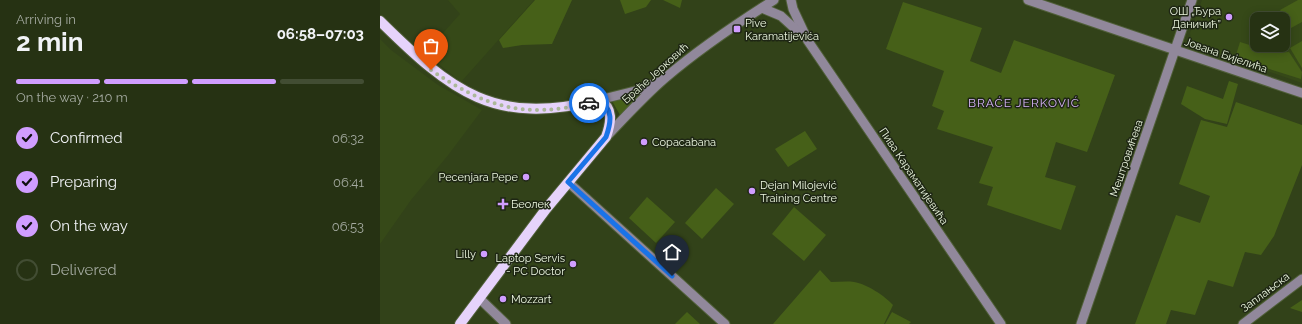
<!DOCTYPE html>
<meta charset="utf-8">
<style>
:root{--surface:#263213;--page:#2e3a1c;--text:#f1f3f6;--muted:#a4aaa0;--line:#424d33;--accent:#d09dff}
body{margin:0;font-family:Raleway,sans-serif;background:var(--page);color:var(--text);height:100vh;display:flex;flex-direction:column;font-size:15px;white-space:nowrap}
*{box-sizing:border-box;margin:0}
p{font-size:13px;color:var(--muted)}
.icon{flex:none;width:22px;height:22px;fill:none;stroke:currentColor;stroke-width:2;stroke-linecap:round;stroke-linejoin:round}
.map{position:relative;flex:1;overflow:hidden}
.side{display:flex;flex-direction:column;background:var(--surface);width:380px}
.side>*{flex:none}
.buttons{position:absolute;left:870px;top:12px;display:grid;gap:8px}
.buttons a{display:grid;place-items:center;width:40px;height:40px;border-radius:8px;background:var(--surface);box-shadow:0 2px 10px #0003,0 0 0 1px var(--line);font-size:20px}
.pin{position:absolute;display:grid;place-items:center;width:34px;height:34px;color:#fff;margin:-41px -17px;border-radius:50% 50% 50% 0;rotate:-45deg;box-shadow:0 0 4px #0007}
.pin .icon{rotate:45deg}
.courier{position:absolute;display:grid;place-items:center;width:40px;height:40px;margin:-20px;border:3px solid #1a73e8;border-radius:50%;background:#fff;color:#222;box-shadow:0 1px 5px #0007}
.headline em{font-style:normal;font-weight:700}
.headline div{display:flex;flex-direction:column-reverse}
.headline{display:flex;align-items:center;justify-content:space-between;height:68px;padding:0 16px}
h1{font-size:26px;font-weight:700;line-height:30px}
.bar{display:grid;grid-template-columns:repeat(4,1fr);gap:6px 4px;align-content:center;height:48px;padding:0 16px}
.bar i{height:5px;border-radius:3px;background:var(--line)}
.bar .active{background:var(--accent)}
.bar p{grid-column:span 4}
ol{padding:0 16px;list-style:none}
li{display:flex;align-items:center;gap:12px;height:44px}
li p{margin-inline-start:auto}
li .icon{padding:4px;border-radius:50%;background:var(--accent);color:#111;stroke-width:4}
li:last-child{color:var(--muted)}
li i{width:22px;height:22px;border:2px solid var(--line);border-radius:50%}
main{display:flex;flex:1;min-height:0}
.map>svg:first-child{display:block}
.built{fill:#364918;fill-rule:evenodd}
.green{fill:#466018}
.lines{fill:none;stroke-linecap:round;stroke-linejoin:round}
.minor-casing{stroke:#505f39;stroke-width:11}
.major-casing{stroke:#505f39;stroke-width:12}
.minor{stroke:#91889b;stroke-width:9}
.major{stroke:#e6d3fb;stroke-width:10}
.done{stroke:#acb89a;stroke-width:4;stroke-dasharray:0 7.2}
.route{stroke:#1a73e8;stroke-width:5}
.poi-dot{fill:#d09dff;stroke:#1e2614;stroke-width:1.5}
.labels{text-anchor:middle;stroke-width:3;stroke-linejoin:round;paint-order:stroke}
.poi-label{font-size:11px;fill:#edf8e0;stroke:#1e2614;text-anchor:start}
.street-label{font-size:11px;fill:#edf8e0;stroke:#1e2614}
.neighbourhood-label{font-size:12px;letter-spacing:1px;fill:#d7b4f8;stroke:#1e2614}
</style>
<main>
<section class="side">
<div class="headline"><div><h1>2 min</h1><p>Arriving in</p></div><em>06:58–07:03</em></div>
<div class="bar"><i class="active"></i><i class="active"></i><i class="active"></i><i></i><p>On the way · 210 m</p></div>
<ol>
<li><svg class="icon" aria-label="check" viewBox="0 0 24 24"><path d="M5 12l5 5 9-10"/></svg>Confirmed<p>06:32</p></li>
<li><svg class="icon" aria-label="check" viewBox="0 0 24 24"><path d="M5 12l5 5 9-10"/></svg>Preparing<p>06:41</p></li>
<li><svg class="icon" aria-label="check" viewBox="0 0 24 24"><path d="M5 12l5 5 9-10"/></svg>On the way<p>06:53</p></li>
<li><i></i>Delivered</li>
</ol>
</section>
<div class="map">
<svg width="922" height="324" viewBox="0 0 922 324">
<rect width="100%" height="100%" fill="#324219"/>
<g class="built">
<polygon points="68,0 154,0 81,82 45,53 80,14"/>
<path d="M822,0H922V83L812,45L810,33ZM877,19H903V45H877Z"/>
<polygon points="0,39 11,50 58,85 102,110 69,154 31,200 0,244"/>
</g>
<g class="green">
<polygon points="155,0 192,0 172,44 142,45 123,48 119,40"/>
<polygon points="240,0 271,0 266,7 245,14"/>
<polygon points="283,0 302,0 300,8"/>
<polygon points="918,0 922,0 922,22 911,28 900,10"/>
<polygon points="523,2 602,28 590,61 621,73 634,40 735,75 707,152 676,142 665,177 696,186 681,230 607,205 613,187 599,183 613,147 557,129 564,111 552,106 564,71 506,49"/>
<polygon points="922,41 922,68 910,48"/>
<polygon points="860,42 895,53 909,52 922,72 921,79 855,58"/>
<polygon points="849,81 858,84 847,124 825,119 801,104 807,86 843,99"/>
<polygon points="266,90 240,115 232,101"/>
<polygon points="856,102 922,125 922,165 894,236 881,255 865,252 853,287 828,280 815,315 791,310 786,324 755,324 796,215 820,223 830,196 799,184 821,120 847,127"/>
<polygon points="425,131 437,149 408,167 395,149"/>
<polygon points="336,188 354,204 322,239 305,223"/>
<polygon points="267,197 295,222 276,243 249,218"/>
<polygon points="414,207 446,235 424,261 392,234"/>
<path d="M440,270L451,282C459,282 467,281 474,282C487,284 505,296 513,305L504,324H393Z"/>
<polygon points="922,300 922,312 910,308"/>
<polygon points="307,312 320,324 295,324"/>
<polygon points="512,312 531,322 529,324 505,324"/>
</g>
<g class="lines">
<g class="minor-casing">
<g id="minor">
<polyline points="411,0 413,9 428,41 621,324"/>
<polyline points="648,0 922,93"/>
<polyline points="382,8 401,16 423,36"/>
<polyline points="219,100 259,90 277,82"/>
<path d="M226,137C245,117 264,96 285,78C319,49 356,24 394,0"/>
<polyline points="188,182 345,324"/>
<polyline points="99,298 126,324"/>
<polyline points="701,324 812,0"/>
<polyline points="863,324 922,279"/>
</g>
</g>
<g class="major-casing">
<path id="major" d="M0,21C72,92 114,126 219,100C234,108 231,123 226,137L166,209L80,324"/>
</g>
<use href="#minor" class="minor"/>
<use href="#major" class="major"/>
</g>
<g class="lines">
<path class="done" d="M51,70C105,107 144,119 209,103"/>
<path class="route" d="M209,103L218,100C234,108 231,123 226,137L188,182L292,276"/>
</g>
<g class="poi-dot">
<circle cx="849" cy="17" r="4"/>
<rect x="353" y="25" width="8" height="8" rx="2"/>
<circle cx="264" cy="142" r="4"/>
<circle cx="146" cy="177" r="4"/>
<circle cx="372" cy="191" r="4"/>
<path d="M121 198h4v4h4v4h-4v4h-4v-4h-4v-4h4z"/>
<circle cx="104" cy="254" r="4"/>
<circle cx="193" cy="264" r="4"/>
<circle cx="123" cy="299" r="4"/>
</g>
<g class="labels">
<g class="poi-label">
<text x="841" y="15" text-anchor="end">ОШ „Ђура<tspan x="841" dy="13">Даничић”</tspan></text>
<text x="365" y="27">Pive<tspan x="365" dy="13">Karamatijevića</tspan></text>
<text x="272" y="146">Copacabana</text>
<text x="138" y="181" text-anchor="end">Pecenjara Pepe</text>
<text x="380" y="189">Dejan Milojević<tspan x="380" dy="13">Training Centre</tspan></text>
<text x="131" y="208">Беолек</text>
<text x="96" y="258" text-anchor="end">Lilly</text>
<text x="185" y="262" text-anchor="end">Laptop Servis<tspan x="185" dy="13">- PC Doctor</tspan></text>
<text x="131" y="303">Mozzart</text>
</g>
<g class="street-label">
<text transform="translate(846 55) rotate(19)" y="4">Јована Бијелића</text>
<text transform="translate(275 73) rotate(-42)" y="4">Браће Јерковић</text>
<text transform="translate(746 158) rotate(-71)" y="4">Мештровићева</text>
<text transform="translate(534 176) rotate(56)" y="4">Пива Караматијевића</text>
<text transform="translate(885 292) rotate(-37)" y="4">Заплањска</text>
</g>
<g class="neighbourhood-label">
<text x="644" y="107">BRAĆE JERKOVIĆ</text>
</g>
</g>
</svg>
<div class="buttons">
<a><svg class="icon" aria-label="layers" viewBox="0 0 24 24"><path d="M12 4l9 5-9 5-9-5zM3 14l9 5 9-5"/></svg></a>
</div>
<div class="pin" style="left:51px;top:70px;background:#ea580c"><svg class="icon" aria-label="bag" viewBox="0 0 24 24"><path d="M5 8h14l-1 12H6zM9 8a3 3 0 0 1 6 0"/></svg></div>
<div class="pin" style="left:292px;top:276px;background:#1f2937"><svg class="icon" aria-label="home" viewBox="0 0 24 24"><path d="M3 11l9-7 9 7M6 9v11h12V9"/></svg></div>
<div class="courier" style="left:209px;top:103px"><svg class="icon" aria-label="car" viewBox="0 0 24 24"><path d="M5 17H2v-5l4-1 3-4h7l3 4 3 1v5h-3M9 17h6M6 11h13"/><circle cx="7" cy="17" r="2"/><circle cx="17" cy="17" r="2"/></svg></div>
</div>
</main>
